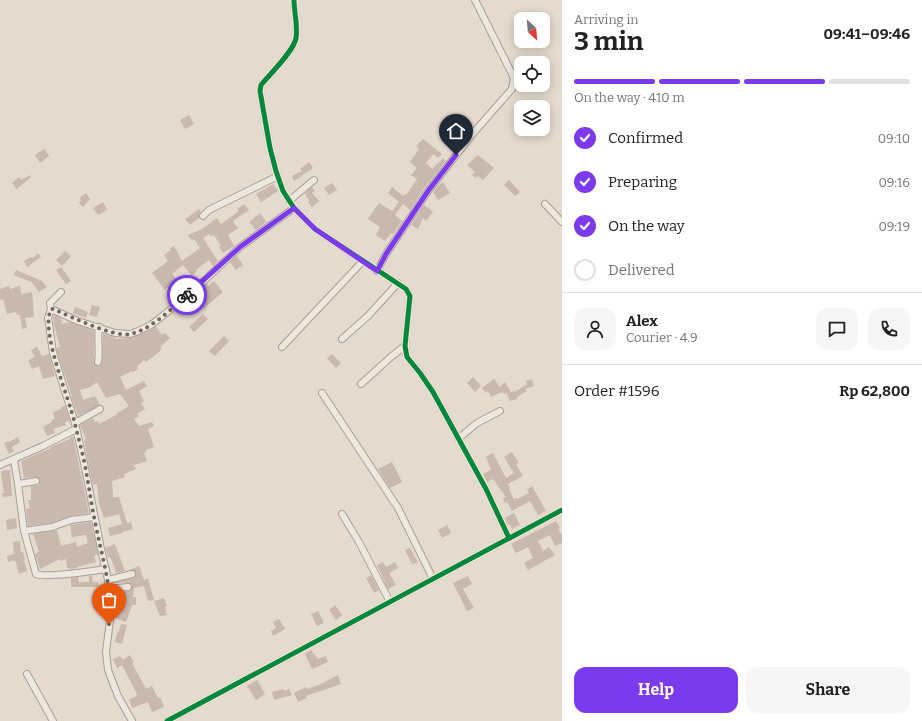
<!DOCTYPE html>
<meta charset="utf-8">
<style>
:root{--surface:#fff;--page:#f6f6f6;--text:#222;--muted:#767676;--line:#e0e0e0;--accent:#7c3aed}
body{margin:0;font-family:Bitter,serif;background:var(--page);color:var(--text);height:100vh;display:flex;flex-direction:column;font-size:15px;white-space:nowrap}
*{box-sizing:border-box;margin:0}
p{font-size:13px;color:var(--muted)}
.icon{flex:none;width:22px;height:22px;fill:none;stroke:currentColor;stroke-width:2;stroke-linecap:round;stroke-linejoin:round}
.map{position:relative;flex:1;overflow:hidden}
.drawer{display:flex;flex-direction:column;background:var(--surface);width:360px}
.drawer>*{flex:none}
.needle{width:26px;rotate:154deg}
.controls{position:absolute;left:514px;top:12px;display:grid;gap:8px}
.controls a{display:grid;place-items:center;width:36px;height:36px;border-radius:8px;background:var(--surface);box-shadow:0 2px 10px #0003;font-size:20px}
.pin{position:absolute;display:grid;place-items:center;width:34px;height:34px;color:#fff;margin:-41px -17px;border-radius:50% 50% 50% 0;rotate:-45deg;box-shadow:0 0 4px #0007}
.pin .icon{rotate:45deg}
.courier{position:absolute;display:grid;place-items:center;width:40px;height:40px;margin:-20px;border:3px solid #7c3aed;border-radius:50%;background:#fff;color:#222;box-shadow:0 1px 5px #0007}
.summary em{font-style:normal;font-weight:700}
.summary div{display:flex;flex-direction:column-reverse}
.summary{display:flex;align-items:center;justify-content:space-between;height:68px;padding:0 12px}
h1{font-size:26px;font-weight:700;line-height:30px}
.bar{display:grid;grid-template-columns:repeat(4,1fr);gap:6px 4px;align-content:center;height:48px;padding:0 12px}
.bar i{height:5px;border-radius:3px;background:var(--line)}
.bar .active{background:var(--accent)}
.bar p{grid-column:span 4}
.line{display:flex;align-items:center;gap:10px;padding:0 12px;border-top:1px solid var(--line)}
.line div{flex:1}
.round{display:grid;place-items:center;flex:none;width:42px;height:42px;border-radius:12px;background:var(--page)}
ol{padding:0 12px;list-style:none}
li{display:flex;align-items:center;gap:12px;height:44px}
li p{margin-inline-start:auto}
li .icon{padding:4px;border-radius:50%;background:var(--accent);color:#fff;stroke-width:4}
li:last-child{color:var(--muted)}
li i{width:22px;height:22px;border:2px solid var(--line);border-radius:50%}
.action{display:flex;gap:8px;margin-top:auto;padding:8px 12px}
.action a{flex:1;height:46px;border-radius:12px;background:var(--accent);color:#fff;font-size:16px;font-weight:700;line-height:46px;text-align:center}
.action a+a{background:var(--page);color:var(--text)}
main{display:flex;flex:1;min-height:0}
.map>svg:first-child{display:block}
.building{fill:#c8b8ae}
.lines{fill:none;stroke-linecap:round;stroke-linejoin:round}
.minor-casing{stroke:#a99f96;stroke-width:8}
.minor{stroke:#ece7df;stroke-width:6}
.cycleway-casing{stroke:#f5e7d3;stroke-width:8}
.cycleway{stroke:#00873e;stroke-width:5}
.done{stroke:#74665b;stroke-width:4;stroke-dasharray:0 7.2}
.route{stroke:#7c3aed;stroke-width:5}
</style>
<main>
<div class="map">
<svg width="562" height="721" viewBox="0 0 562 721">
<rect width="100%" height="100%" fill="#e4dacd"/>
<g class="building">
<polygon points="189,115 194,124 185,129 180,120"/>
<polygon points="423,139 442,154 438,158 433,154 426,163 432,169 443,158 446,161 424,188 410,210 403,204 395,215 402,221 393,234 391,233 385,241 376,235 380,227 368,219 379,203 392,211 399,202 388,193 392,187 403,196 405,194 406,195 417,179 411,175 417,168 410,162 419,149 416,146"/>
<polygon points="44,149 49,156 40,163 35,155"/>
<polygon points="478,155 494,168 483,180 478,176 476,178 472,175 475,172 467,165"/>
<polygon points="309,162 313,168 294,181 292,176 302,171 300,169"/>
<polygon points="30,175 31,177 17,189 12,183 19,177 21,180"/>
<polygon points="509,180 520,192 515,196 504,185"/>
<polygon points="443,182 450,193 438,200 433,192 439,185"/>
<polygon points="332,183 337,190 329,195 324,188"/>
<polygon points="273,184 278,191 261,202 256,194"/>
<polygon points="312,187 315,191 312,193 319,201 312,207 308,202 309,201 305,193"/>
<polygon points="86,193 90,199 83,207 79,203 81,200 79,198"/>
<polygon points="103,202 107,210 98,215 93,208"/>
<polygon points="244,204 249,210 234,220 233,222 238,228 228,235 234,246 223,253 219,247 221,246 214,235 211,236 209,234 203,238 218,261 213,266 209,260 196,270 197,271 192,276 183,265 172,274 180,284 175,288 178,294 174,296 168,287 165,290 152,273 168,261 164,255 171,250 170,248 174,246 182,261 200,248 194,239 192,241 188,235 202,229 217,218 221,224 239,211 237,209"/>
<polygon points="424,205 433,212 426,221 423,218 418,229 411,225"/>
<polygon points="199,209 201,212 199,214 199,218 190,225 185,219"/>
<polygon points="260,213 266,222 256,230 249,222"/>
<polygon points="65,251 71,256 62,266 56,260"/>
<polygon points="38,253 41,257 27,267 24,261 31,257 33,258"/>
<polygon points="237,256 243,265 236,270 230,262"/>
<polygon points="61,267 71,281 66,284 56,270"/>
<polygon points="16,270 42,281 47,287 39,292 30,280 31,282 14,275"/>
<polygon points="214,281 223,292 203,309 199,305 207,298 200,290 207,284 208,286"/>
<polygon points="9,286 10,289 20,286 21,294 32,292 34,317 25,318 27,328 22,329 20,315 17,315 16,312 7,314 3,299 0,300 0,289"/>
<polygon points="92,305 100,307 97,317 89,315"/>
<polygon points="75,307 88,312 86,318 73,313"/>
<polygon points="203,314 208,319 194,332 189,327"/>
<polygon points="54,315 61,318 62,324 70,322 94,331 94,362 97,366 100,366 102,363 103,334 116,338 116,339 131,338 156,327 162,335 165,333 170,338 160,347 162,348 159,352 146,362 144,360 137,366 138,369 133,372 132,371 120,377 126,390 144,381 147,386 139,391 144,401 141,403 145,409 137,414 139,416 134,419 139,426 152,422 154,426 148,429 154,447 146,450 146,452 144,453 147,461 134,465 136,469 124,474 125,477 112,481 113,497 119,497 127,523 131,522 133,529 122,532 123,533 110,536 108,528 122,524 119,514 104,518 99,504 97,484 93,485 84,440 86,439 80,425 93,418 95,422 98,421 99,424 116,415 116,414 129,406 120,394 106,398 97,382 90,387 80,390 83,400 95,396 100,405 78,416 71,396 72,396 57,352 57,348 60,347 54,325 53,318"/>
<polygon points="224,336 229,341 215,356 209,351"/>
<polygon points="37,347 42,356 49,354 55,376 43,379 39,366 32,369 28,360 35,357 31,350"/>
<polygon points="332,354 341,363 336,368 327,358"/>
<polygon points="473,377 481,386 475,392 467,383"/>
<polygon points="494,379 500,387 505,382 511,392 514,391 515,392 527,384 526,381 532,379 534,386 525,389 527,391 517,397 517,399 510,401 507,393 504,394 502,392 491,397 488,391 486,393 482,388"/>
<polygon points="65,406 70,421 65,422 66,425 53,429 55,433 47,436 43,427 52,422 52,420 55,419 53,412 61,409 61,407"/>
<polygon points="73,436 89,513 70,516 51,523 28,526 26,509 30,508 28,500 31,500 31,486 39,485 40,481 37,477 24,478 21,461 51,448 51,447 70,439 70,437"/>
<polygon points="18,437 20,442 12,447 14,451 9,454 4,443 9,441 9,442"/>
<polygon points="512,452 519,463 516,464 523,476 508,484 510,489 509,489 514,499 517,498 517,499 529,493 527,490 532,486 546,511 538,515 530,501 512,511 507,502 505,503 503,498 506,497 493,479 487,482 483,474 491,470 486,457 493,453 506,478 514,473 504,457"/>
<polygon points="392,462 402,482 390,488 378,469"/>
<polygon points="10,470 12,496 3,497 2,493 4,493 1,471"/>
<polygon points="514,513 520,525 512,529 510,524 508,525 505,518"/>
<polygon points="16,518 17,528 7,530 6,520"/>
<polygon points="556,521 560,528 558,529 562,535 562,543 555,546 550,535 538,541 543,551 549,547 555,555 528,570 524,563 533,558 528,547 516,553 511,544"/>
<polygon points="91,522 98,554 94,556 96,562 77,567 77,568 70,569 69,568 67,568 66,559 61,561 60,559 40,569 35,554 39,552 33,534 57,530 61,546 76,542 77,547 88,543 86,535 72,537 70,525"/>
<polygon points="447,525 451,533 442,538 438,530"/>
<polygon points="20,541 21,552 23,552 25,559 24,560 27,571 19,574 16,562 14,560 8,562 7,556 14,554 13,542"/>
<polygon points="115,544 125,571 116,573 114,566 110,557 109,558 105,548"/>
<polygon points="410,548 418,562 412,564 405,550"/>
<polygon points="383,562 386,567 395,562 398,568 389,573 396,585 388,589 377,565"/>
<polygon points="139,566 144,580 148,578 154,600 148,601 144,586 134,588 133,597 136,597 136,605 132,605 126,622 115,618 116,598 114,599 114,593 129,591 132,587 129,583 114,583 135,577 136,573 135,571 131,570 127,571"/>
<polygon points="371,575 379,590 374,593 366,578"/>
<polygon points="89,576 92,576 93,582 98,582 98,587 71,587 71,578 78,577 79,582 89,582"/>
<polygon points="468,576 472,584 463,589 474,608 467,611 453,583"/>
<polygon points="164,598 167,606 165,607 167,615 160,616 154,601"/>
<polygon points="335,605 342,615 336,620 329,610"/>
<polygon points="318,611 324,623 317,626 311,614"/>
<polygon points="279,619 285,629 273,636 271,631 276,628 273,622"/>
<polygon points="121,624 127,625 122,644 115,642 117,633 118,633"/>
<polygon points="311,650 318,659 326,656 328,662 312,669 305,654"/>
<polygon points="130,655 134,662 132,663 146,689 152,686 158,698 160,697 164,707 152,712 148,702 132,708 129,699 137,696 136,694 137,694 122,665 117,668 113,659 120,656 123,660"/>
<polygon points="338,675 341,684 306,696 307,698 298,702 294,693 306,687 307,689 319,685"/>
<polygon points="257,680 265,694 256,700 247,686"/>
<polygon points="283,689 284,691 289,689 292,695 274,700 272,692"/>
</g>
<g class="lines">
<g class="minor-casing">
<g id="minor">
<path d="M294,0C294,11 298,27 296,38C294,51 270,74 261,85L260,91L270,148L276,171L283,191L294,208L315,229L406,289L410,296L405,346L407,357L420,373L433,392L486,489L509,538"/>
<polyline points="289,201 314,180"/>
<polyline points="545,204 562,222"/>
<polyline points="203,216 209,210 278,176"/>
<polyline points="377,271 386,254 428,191 475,131 512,89 514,78 475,0"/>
<polyline points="61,292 50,303 51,309 48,318 49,324 53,353 75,423 84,463 101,549 108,580 111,612 106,652 108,670 118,696 132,721"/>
<polyline points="51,309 78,321 115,333 130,334 136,332 151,325 160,318 193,291 240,247 294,208"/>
<polyline points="342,339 368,316 398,283"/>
<polyline points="282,347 363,261"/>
<path d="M98,362C100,351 97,339 99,327"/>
<polyline points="361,384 392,356 405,346"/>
<polyline points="322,393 398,508 433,579"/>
<polyline points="75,423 100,409"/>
<polyline points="458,439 477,423 500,411"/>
<path d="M14,460L18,484L24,531L36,574C44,578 94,571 106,569"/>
<polyline points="0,465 43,446 76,429"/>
<polyline points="18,484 36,481"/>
<polyline points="342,514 359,542 390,602"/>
<polyline points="24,531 52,527 71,520 94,517"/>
<polyline points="108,580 132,574"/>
<polyline points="109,589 128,587"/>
<polyline points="27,674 53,721"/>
<polyline points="167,721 562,510"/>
</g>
</g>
<use href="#minor" class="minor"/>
<g class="cycleway-casing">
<g id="cycleway">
<path d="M294,0C294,11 298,27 296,38C294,51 270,74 261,85L260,91L270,148L276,171L283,191L294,208L315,229L406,289L410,296L405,346L407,357L420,373L433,392L486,489L509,538"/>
<polyline points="167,721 562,510"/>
</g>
</g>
<use href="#cycleway" class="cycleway"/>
</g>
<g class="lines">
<path class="done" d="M109,624C113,591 103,562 97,531C92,509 89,487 85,465C82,451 78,437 75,424C69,397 40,332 51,309H53C70,316 114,338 131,334C153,328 171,309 187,295"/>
<polyline class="route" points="187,295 240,247 294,208 315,229 377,271 386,254 428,191 456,155"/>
</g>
</svg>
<div class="controls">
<a><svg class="needle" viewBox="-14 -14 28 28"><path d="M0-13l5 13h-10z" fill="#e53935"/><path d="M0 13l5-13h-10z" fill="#767676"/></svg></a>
<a><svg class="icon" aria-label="locate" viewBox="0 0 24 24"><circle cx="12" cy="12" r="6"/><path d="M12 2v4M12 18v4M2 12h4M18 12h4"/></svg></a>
<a><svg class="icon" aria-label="layers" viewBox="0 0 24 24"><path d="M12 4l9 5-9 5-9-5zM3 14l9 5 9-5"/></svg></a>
</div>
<div class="pin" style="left:109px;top:624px;background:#ea580c"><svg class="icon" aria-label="bag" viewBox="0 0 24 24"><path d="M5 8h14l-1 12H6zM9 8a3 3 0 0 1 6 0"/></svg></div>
<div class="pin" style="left:456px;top:155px;background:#1f2937"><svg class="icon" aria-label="home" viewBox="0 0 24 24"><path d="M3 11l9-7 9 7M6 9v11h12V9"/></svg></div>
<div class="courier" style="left:187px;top:295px"><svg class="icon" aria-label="bike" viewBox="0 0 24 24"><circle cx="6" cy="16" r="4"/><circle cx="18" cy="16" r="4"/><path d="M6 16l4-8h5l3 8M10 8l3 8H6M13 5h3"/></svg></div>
</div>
<section class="drawer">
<div class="summary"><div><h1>3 min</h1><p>Arriving in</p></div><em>09:41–09:46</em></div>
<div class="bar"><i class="active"></i><i class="active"></i><i class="active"></i><i></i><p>On the way · 410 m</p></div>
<ol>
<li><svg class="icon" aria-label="check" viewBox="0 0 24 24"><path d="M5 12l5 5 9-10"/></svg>Confirmed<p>09:10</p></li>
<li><svg class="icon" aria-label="check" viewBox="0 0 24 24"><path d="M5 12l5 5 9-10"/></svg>Preparing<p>09:16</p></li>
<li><svg class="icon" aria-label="check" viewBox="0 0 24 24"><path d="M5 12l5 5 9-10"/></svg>On the way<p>09:19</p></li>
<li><i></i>Delivered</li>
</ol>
<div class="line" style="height:72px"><a class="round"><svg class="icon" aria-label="person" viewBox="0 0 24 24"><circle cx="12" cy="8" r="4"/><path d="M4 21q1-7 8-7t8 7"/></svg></a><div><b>Alex</b><p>Courier · 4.9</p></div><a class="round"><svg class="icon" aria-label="chat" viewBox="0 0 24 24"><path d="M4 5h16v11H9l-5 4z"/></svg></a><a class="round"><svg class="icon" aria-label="phone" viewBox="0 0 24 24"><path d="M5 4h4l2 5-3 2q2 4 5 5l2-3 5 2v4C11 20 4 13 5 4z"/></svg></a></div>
<div class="line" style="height:52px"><div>Order #1596</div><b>Rp 62,800</b></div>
<div class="action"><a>Help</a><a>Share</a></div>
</section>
</main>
